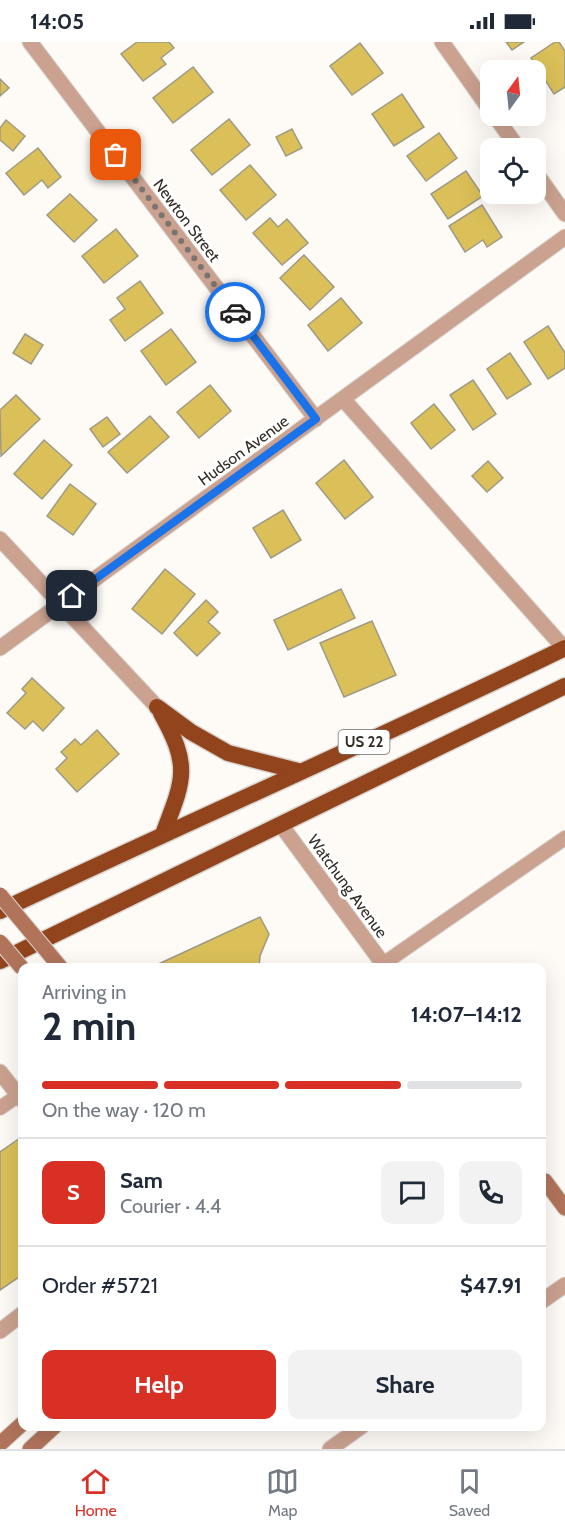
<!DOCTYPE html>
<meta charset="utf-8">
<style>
:root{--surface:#fff;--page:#f2f2f3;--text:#1f2937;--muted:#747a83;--line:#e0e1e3;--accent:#d93025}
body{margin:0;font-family:Cabin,sans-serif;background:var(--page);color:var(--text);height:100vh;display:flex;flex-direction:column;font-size:22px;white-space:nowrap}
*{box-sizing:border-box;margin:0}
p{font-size:20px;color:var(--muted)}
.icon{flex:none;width:33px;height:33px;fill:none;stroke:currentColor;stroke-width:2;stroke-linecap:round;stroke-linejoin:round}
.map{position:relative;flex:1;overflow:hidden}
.side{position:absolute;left:18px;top:921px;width:528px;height:468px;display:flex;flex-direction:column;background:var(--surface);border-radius:12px;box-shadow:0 6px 24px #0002}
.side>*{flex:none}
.needle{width:39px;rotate:15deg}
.buttons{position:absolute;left:480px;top:18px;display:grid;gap:12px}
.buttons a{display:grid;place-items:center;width:66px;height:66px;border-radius:12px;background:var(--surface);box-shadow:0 6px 24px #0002;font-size:30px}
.pin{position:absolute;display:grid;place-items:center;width:51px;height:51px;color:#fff;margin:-26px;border-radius:12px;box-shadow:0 3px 9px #0006}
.courier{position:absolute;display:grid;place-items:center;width:60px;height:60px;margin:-30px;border:4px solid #1a73e8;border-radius:50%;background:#fff;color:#222;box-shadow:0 2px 8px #0007}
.head em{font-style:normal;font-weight:700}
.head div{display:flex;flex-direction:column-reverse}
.head{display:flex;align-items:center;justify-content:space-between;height:102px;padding:0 24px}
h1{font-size:39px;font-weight:700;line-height:45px}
.bar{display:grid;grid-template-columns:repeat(4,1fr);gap:9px 6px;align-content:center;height:72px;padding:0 24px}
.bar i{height:8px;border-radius:4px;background:var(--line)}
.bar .current{background:var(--accent)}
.bar p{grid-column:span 4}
.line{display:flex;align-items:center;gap:15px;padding:0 24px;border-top:2px solid var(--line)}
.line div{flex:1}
.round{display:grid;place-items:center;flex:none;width:63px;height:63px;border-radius:12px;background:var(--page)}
.cta{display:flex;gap:12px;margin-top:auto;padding:12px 24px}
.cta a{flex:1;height:69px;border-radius:12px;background:var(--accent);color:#fff;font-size:24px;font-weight:700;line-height:69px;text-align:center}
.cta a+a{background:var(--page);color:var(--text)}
.status{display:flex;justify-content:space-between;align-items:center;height:42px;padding:0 30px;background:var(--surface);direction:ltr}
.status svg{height:16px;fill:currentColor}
.dock{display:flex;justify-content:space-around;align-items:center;height:84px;border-top:2px solid var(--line);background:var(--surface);font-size:16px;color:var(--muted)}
.dock a{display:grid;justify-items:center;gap:3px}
.dock .current{color:var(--accent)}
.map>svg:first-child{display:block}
.building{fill:#dbc059;stroke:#9f9a86;stroke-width:1.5}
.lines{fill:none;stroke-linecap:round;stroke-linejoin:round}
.service-casing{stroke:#d9d6d2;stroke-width:16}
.minor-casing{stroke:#d9d6d2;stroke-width:17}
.tertiary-casing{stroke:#d9d6d2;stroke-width:17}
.secondary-casing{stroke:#d9d6d2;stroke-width:17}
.trunk-casing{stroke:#d9d6d2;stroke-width:19}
.service{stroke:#cba18f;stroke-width:14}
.minor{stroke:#cba18f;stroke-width:15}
.tertiary{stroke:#cba18f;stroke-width:15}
.secondary{stroke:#b1745b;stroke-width:15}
.trunk{stroke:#92441c;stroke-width:16}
.secondary-bridge-casing{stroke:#d9d6d2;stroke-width:17;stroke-linecap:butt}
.secondary-bridge{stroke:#b1745b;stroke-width:15}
.done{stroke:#7a7570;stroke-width:6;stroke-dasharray:0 10.8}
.route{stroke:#1a73e8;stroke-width:8}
.labels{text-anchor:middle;stroke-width:6;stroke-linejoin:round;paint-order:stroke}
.shield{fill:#fff;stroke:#706c68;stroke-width:1.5}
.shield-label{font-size:15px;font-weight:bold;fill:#332d27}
.street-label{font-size:16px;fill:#332d27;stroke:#fff}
</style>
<div class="status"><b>14:05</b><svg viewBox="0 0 49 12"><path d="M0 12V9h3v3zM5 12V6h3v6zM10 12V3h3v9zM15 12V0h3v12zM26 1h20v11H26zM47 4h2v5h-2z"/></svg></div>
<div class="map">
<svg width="565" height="1407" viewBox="0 0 565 1407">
<rect width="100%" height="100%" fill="#fefbf7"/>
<g class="building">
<polygon points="137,0 169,0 174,6 161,16 166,22 143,39 121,12"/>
<polygon points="506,0 524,0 512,8"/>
<polygon points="555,0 559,0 565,9 565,45 554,52 531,16"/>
<polygon points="360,1 383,31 352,53 330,24"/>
<polygon points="193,25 213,50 173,81 153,56"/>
<polygon points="0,37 9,46 0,54"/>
<polygon points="402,52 424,85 394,104 372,72"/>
<polygon points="229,77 250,103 212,133 191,108"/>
<polygon points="6,78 25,94 13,109 0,98 0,86"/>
<polygon points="292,87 302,106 286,114 276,95"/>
<polygon points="439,91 457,116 426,139 407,114"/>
<polygon points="38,106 61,135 48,146 42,138 24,153 6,131"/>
<polygon points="250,123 276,153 246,178 220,148"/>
<polygon points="466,129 483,154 448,177 431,152"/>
<polygon points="70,152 97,178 74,200 47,173"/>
<polygon points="482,163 502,195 487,205 483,198 465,210 449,184"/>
<polygon points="270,176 278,185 287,177 308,201 282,223 253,191"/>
<polygon points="116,187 138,214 104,241 82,214"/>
<polygon points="304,213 334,245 310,268 280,236"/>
<polygon points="140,239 163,271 125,299 110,278 125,267 117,256"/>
<polygon points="341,256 362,281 328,309 308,283"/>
<polygon points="548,284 565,311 565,326 548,337 524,300"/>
<polygon points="171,287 196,320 166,343 141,309"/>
<polygon points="25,292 43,303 31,322 13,311"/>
<polygon points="510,311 531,342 507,357 487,327"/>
<polygon points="473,338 496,372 473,388 450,353"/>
<polygon points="210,343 231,369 199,396 177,370"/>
<polygon points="16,353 40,377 1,414 0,368"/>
<polygon points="434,362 455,388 431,407 411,381"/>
<polygon points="150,374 169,395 127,431 108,410"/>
<polygon points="107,375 120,392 103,405 90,387"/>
<polygon points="44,398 72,423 42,457 14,432"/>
<polygon points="344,418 373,455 345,477 316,441"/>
<polygon points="488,419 503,436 487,450 472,434"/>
<polygon points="70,442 96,462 73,493 47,474"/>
<polygon points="283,468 301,498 271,516 253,486"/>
<polygon points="165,527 195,552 162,592 132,567"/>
<polygon points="341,547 355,576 288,608 274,578"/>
<polygon points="206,558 218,570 208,580 220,591 197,614 174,591"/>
<polygon points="372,579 396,633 344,655 320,601"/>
<polygon points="32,636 64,666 43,689 33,679 25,687 7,671 26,651 22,647"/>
<polygon points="97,688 119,712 77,750 56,727 67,716 61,710 75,697 81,703"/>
<polygon points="260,875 269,892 260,914 259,926 152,925"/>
<polygon points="20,1096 22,1100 22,1120 19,1122 22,1127 22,1233 0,1248 0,1110"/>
</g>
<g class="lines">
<g class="service-casing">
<g id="service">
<polyline points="383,922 565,796"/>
<polyline points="0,1066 19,1053"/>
</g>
</g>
<g class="minor-casing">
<g id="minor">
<polyline points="30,0 316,377"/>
<polyline points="442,0 490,68"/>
<polyline points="495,74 518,106"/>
<polyline points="536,131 565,172"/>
<polyline points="343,357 564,606"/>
<polyline points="0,606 565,195"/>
<polyline points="0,1030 22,1058"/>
<polyline points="542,1259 565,1243"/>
<polyline points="0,1289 22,1272"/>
<polyline points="330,1407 362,1384"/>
</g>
</g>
<g class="tertiary-casing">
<g id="tertiary">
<polyline points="0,497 157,665"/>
<polyline points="281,783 386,926"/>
</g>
</g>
<g class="secondary-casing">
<g id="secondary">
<polyline points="542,1139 545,1139 565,1166"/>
<polyline points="0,1402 22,1382"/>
<polyline points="30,1407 55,1384"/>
</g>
</g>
<g class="trunk-casing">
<g id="trunk">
<polyline points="157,665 191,690 228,711 298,729"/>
<path d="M161,671C191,725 184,737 163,792"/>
<path d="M0,869C188,780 378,697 565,606"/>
<polyline points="0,919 565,644"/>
</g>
</g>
<use href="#service" class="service"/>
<use href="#minor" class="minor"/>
<use href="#tertiary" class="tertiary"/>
<use href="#secondary" class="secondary"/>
<use href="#trunk" class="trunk"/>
<g class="secondary-bridge-casing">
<g id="secondary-bridge">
<polyline points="0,853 61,926"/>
<polyline points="0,900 22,926"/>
</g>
</g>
<use href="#secondary-bridge" class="secondary-bridge"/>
</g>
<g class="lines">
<polyline class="done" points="116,113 235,270"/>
<polyline class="route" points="72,554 316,377 235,270"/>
</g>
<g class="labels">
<rect class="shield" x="338.5" y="688" width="51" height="24" rx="4.5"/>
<g class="shield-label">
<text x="364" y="705">US 22</text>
</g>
<g class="street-label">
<text transform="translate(187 178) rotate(53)" y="6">Newton Street</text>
<text transform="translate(243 408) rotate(-36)" y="6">Hudson Avenue</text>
<text transform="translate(348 844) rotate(54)" y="6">Watchung Avenue</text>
</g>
</g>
</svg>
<div class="buttons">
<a><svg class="needle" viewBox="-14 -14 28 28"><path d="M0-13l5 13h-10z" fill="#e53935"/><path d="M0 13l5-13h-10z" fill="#747a83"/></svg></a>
<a><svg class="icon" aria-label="locate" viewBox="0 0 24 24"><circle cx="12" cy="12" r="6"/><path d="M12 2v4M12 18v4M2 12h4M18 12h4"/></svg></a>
</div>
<div class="pin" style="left:116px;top:113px;background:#ea580c"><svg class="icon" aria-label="bag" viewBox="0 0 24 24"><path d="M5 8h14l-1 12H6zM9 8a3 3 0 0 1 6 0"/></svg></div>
<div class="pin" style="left:72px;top:554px;background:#1f2937"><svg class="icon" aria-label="home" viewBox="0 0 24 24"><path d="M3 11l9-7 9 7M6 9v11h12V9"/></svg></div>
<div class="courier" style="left:235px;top:270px"><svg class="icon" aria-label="car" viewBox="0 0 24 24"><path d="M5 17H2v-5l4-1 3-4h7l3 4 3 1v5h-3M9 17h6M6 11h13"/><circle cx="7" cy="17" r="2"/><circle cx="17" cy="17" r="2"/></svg></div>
<section class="side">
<div class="head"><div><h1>2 min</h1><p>Arriving in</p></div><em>14:07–14:12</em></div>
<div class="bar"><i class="current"></i><i class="current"></i><i class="current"></i><i></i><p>On the way · 120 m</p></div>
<div class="line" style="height:108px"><b class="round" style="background:var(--accent);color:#fff">S</b><div><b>Sam</b><p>Courier · 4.4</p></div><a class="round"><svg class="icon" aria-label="chat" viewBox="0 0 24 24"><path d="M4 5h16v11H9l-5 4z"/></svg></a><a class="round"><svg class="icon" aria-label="phone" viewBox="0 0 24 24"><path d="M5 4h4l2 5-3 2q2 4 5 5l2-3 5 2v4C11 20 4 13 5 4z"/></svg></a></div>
<div class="line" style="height:78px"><div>Order #5721</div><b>$47.91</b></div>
<div class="cta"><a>Help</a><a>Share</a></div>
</section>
</div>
<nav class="dock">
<a class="current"><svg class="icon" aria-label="home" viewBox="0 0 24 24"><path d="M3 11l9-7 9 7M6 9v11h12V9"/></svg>Home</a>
<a><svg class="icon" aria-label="map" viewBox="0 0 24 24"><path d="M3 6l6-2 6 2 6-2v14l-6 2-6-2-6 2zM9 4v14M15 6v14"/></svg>Map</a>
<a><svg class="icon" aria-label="saved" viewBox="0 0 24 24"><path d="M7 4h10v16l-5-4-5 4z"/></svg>Saved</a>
</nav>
